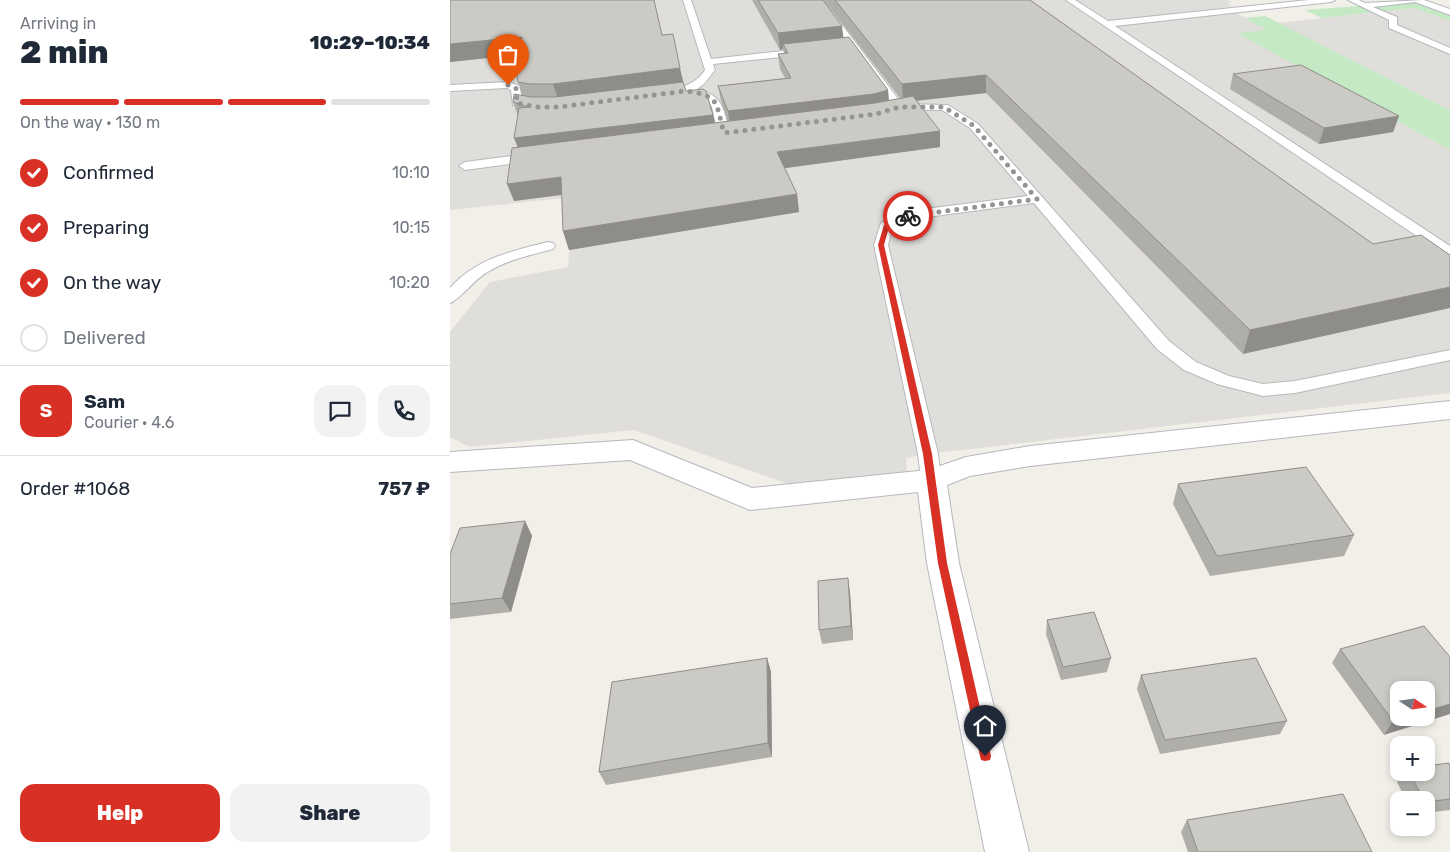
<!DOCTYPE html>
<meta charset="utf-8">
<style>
:root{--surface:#fff;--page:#f2f2f3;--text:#1f2937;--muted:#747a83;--line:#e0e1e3;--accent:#d93025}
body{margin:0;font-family:Rubik,sans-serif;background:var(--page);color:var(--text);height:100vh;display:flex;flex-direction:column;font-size:19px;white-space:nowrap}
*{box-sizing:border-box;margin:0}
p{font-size:16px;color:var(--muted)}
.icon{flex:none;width:28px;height:28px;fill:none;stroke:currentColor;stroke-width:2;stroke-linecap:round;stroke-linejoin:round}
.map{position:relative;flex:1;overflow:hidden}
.details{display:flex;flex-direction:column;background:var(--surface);width:450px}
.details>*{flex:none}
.needle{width:32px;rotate:103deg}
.buttons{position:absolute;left:940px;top:681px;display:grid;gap:10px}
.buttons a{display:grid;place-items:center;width:45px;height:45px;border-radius:10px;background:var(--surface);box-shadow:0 2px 8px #0003;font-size:25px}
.pin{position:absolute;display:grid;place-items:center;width:42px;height:42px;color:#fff;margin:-51px -21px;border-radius:50% 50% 50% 0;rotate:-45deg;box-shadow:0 0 5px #0007}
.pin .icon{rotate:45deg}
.courier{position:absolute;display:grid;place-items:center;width:50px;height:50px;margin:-25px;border:4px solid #d93025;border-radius:50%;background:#fff;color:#222;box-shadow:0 1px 6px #0007}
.head em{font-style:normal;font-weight:800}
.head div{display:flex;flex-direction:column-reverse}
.head{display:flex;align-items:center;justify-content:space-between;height:85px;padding:0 20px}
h1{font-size:32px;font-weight:800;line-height:38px}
.bar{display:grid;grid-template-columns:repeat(4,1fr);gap:8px 5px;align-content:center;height:60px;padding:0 20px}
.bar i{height:6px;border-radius:4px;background:var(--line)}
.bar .current{background:var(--accent)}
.bar p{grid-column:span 4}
.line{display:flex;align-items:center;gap:12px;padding:0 20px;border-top:1px solid var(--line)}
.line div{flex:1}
.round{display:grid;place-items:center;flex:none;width:52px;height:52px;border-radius:15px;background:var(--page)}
ol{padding:0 20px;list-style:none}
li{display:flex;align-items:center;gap:15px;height:55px}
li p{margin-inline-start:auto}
li .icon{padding:5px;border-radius:50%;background:var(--accent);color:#fff;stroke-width:4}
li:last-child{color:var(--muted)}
li i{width:28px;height:28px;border:2px solid var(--line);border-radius:50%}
.primary-button{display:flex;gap:10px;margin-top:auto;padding:10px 20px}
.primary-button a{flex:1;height:58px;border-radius:15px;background:var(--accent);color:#fff;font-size:20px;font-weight:800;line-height:58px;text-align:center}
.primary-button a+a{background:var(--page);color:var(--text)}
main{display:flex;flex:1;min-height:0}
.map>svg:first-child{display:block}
.industrial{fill:#e0deda}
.green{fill:#c5e8c5}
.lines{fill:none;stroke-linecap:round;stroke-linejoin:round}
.service-casing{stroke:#b5b8bc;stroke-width:2}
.minor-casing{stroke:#b5b8bc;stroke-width:2}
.service{fill:#fff;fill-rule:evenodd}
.minor{fill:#fff;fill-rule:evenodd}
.wall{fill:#afaea9}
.shaded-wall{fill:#8f8d8a}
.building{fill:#cccac5;stroke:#8f8d8a}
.route{fill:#d93025}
.done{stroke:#929495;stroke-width:5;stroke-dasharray:0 9}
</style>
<main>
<section class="details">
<div class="head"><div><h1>2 min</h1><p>Arriving in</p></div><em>10:29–10:34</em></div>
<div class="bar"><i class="current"></i><i class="current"></i><i class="current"></i><i></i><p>On the way · 130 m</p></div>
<ol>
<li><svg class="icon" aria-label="check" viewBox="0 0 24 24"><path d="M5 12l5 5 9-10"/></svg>Confirmed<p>10:10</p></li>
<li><svg class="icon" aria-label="check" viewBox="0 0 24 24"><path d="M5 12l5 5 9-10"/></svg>Preparing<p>10:15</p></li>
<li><svg class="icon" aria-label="check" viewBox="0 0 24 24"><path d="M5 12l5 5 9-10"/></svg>On the way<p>10:20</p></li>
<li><i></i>Delivered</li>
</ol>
<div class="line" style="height:90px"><b class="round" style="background:var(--accent);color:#fff">S</b><div><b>Sam</b><p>Courier · 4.6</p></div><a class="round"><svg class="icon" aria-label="chat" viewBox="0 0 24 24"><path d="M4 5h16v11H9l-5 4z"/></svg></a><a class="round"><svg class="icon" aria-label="phone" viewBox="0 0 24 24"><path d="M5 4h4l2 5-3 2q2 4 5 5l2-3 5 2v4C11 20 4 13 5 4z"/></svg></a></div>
<div class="line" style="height:65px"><div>Order #1068</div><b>757 ₽</b></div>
<div class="primary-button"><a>Help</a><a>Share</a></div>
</section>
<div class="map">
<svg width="1000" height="852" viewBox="0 0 1000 852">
<rect width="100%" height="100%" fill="#f1efe8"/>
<g class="industrial">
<polygon points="0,0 777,0 782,2 777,3 782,6 775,7 817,30 788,33 1000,150 1000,393 478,454 456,458 457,474 341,485 184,430 20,447 0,437 0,332 40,282 118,267 123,197 0,210"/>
<polygon points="964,8 1000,21 1000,110 828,23"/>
</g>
<g class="green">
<polygon points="960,2 977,5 1000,13 1000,21 964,8 872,18 855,10"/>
<polygon points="815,16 1000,110 1000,150 787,33 816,30 795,18"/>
</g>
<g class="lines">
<g class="service-casing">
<g id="service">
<path d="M233,0H241L261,59L360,48L365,51L360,54L263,64L265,70L254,84L247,89C274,96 273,109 280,133L278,135H270L268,133L262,107L257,100L234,94L213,97L208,94L209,92C228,87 243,88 255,70Z"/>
<polygon points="365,0 373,0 452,104 498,105 528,124 719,341 746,362 779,376 813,384 845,381 1000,350 1000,360 845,393 813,396 767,384 734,370 707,349 584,203 462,219 442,228 438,245 488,454 491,480 488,485 481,487 474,485 471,480 468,454 424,245 431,223 459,211 578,196 520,128 492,110 445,109"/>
<polygon points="616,0 625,0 658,21 858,0 885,0 881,2 665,26 1000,246 1000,256 995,255"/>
<polygon points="898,0 909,0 915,3 974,0 1000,9 1000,15 965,2 923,7 947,17 947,25 1000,48 1000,54 939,28 939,20"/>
<polygon points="58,82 70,86 72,101 88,105 89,107 88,109 84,110 63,105 61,90 57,88 0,91 0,85"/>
<polygon points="86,153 90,154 92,157 90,160 15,170 9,166 15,162"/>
<path d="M98,242L103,243L105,246L103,249C81,255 56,260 36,273C25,279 9,300 0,303V288C25,259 62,251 98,242Z"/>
</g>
</g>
<g class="minor-casing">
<polygon id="minor" points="1000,401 1000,419 580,466 520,476 497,485 509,563 579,852 535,852 477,563 468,492 300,510 180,460 0,472 0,452 183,440 302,488 478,470 516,457 580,446"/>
</g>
<use href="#service" class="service"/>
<use href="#minor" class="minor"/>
</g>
<g class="wall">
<polygon points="0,0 212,35 234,85 236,91 263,115 265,123 278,122 271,101 268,86 335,78 330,69 328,54 334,54 333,49 330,50 302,0 373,0 393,38 438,90 439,101 450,98 374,0 580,0 923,244 793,354 536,93 467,101 490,147 334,168 347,194 349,212 119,250 113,231 112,195 64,201 68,148 68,116 63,102 72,96 68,82 69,54 0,62"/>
<polygon points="783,74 949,116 943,132 869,144 780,89"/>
<polygon points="728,484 904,535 894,556 760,576 723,504"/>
<polygon points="75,521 82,536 61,612 0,619 0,554"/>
<polygon points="400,592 403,640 372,644 369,630"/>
<polygon points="597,620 661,658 657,672 611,680 596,634"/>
<polygon points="890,649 1000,657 934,735 882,663"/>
<polygon points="317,658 321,672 322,757 156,785 149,772"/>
<polygon points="691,675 837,721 830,734 710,754 687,689"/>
<polygon points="1000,765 1000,810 976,813 976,800 956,800 947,782 954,772 976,772"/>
<polygon points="737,820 922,852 738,852 731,832"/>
</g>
<g class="shaded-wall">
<polygon points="392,26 394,42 333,44 333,49 330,50 328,33"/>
<polygon points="72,37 78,54 0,62 0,44"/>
<polygon points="230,68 234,85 109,102 103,84"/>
<polygon points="536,75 536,93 453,102 452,84"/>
<polygon points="438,90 439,105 280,127 278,111"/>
<polygon points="263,115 266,129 70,153 64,138"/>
<polygon points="949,116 943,132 869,144 874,128"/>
<polygon points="490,131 490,147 329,169 327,152"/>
<polygon points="111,177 117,194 64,201 57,184"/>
<polygon points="347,194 349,212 119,250 113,231"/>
<polygon points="1000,287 1000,308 793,354 800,330"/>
<polygon points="75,521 82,536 61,612 52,598"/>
<polygon points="398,578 400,592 403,640 401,626"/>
<polygon points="317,658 321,672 322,757 318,743"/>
<polygon points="1000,704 1000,714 934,735 943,721 956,718 976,718 976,711"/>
</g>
<g class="building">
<polygon points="0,0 204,0 212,35 223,34 230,68 103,84 80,84 68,82 66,71 72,37 0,44"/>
<polygon points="308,0 373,0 392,26 328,33"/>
<polygon points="385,0 580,0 923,244 971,235 1000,255 1000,287 800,330 536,75 452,84"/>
<polygon points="399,37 438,90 424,94 278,111 268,86 341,78 328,54 338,53 333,44"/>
<polygon points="851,65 949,116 874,128 783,74"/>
<polygon points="233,82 236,91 253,89 256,91 263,115 64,138 69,108 78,107 63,102 64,94 81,97 105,97"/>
<polygon points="463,96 490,131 327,152 347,194 113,231 111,177 57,184 62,148 425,103"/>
<polygon points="856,467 904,535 767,556 728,484"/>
<polygon points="75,521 52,598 0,604 0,554 10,528"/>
<polygon points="398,578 401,626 369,630 368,581"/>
<polygon points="644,612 661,658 613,667 597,620"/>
<polygon points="974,626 1000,657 1000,704 976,711 976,690 949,690 949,718 956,718 943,721 890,649"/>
<polygon points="317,658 318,743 149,772 162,682"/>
<polygon points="806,658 837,721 715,740 691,675"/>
<polygon points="999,763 1000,765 1000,799 976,802 976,800 974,800 959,772 976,772 976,766"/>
<polygon points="893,794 922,852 748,852 737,820"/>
</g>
<polygon class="route" points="456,215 461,216 439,227 434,245 482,454 497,563 541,756 540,760 535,761 531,760 530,756 488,563 473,454 428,245 434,225"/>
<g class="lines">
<path class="done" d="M58,85L66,88L67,103L86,107H109L236,91C271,96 265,102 274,133L426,114L449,107H494L524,126L587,199L458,216"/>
</g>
</svg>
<div class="buttons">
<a><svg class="needle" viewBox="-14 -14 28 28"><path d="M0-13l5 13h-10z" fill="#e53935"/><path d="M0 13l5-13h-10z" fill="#747a83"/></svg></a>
<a>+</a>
<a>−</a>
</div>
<div class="pin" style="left:58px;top:85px;background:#ea580c"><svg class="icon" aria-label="bag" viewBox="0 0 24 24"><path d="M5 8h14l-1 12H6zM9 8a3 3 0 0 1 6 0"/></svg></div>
<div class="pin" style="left:535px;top:756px;background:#1f2937"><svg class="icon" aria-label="home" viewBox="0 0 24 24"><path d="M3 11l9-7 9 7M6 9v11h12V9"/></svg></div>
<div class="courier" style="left:458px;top:216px"><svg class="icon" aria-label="bike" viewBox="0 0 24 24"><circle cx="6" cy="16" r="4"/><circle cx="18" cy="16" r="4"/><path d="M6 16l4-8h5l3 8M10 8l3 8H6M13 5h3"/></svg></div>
</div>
</main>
